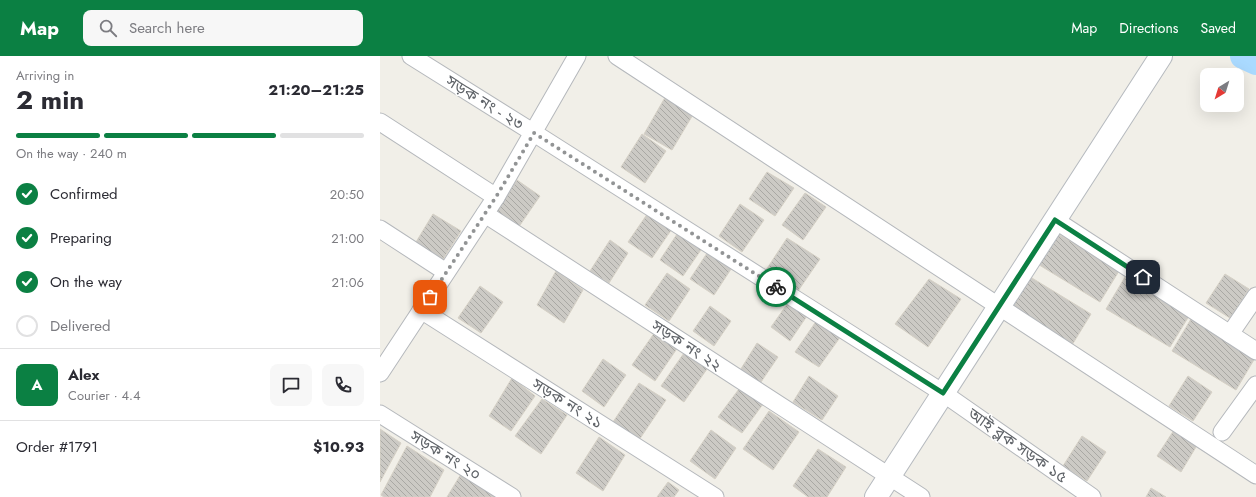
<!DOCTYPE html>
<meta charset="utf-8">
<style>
:root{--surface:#fff;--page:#f7f7f7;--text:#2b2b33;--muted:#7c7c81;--line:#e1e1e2;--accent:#0b8043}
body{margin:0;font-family:Jost,"Noto Sans Bengali",sans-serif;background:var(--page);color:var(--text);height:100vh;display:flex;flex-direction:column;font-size:15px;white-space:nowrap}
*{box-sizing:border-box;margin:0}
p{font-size:13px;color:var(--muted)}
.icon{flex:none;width:22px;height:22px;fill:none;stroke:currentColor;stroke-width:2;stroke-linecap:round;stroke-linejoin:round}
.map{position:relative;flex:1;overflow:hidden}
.panel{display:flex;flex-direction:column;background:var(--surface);width:380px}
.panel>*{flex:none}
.needle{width:26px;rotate:218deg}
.buttons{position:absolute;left:820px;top:12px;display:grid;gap:8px}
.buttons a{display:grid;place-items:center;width:44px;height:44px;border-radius:8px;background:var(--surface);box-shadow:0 4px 16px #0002;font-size:20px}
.pin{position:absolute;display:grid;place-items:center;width:34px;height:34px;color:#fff;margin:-17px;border-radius:8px;box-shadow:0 2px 6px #0006}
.courier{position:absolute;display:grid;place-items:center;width:40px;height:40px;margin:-20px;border:3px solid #0b8043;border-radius:50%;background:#fff;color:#222;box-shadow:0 1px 5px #0007}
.overview em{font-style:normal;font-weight:700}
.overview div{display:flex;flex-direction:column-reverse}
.overview{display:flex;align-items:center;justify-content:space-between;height:68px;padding:0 16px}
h1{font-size:26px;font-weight:700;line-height:30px}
.bar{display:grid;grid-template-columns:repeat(4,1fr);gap:6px 4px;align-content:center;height:48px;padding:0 16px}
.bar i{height:5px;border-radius:3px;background:var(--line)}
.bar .selected{background:var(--accent)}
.bar p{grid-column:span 4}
.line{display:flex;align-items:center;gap:10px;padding:0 16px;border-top:1px solid var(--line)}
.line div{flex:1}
.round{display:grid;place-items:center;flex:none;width:42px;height:42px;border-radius:8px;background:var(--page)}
ol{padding:0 16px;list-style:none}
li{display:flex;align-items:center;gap:12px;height:44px}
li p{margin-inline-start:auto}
li .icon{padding:4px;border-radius:50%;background:var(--accent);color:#fff;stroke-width:4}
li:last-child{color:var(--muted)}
li i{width:22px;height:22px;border:2px solid var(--line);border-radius:50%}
header{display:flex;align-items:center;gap:24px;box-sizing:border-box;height:56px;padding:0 20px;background:var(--accent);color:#fff}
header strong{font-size:19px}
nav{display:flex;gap:22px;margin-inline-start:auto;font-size:14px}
.search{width:280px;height:36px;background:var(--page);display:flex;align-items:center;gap:10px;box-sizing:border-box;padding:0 14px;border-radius:8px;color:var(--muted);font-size:15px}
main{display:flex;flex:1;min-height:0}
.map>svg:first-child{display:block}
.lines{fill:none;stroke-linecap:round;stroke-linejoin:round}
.river{stroke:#aadaff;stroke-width:26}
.building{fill:url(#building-back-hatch);stroke:#d6d1c6}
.street-casing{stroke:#b5b8bc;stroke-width:19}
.secondary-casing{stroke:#b6babf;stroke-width:24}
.street{stroke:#fff;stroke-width:17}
.secondary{stroke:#fff;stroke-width:22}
.done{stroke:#929495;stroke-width:4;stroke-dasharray:0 7.2}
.route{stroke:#0b8043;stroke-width:5}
.labels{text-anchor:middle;stroke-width:3;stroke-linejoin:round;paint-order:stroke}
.street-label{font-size:16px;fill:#5f6368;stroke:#fff}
</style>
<header>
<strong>Map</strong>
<div class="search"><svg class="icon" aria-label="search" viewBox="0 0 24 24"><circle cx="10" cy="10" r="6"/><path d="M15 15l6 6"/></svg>Search here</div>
<nav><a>Map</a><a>Directions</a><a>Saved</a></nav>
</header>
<main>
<section class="panel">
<div class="overview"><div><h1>2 min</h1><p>Arriving in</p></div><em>21:20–21:25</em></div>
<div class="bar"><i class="selected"></i><i class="selected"></i><i class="selected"></i><i></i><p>On the way · 240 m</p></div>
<ol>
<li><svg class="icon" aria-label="check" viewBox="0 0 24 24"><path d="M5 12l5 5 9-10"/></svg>Confirmed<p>20:50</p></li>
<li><svg class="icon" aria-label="check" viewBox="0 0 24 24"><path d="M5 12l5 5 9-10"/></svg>Preparing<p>21:00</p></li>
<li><svg class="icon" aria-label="check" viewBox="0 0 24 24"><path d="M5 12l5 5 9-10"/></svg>On the way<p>21:06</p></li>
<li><i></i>Delivered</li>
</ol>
<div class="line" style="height:72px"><b class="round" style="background:var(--accent);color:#fff">A</b><div><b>Alex</b><p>Courier · 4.4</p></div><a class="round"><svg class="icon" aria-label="chat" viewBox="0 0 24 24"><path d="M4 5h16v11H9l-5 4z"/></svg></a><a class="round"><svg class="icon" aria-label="phone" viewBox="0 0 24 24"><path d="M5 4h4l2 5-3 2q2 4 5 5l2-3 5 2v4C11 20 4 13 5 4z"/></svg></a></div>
<div class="line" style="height:52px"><div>Order #1791</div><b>$10.93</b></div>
</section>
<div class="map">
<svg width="876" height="441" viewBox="0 0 876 441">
<defs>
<pattern id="building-back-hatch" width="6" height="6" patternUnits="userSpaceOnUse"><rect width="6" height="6" fill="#cccac5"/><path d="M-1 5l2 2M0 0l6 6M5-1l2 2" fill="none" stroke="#a9a8a4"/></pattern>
</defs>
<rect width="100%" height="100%" fill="#f1efe8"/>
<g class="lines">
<polyline class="river" points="863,0 876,6"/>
</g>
<g class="building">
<polygon points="287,38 314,57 292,94 264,78"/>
<polygon points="262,78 286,95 265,127 241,111"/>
<polygon points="387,116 414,132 395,160 369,143"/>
<polygon points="137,124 160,140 138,172 116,156"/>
<polygon points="425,137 446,151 423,184 402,169"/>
<polygon points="360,148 384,164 362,196 339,180"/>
<polygon points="270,154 294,170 272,202 248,186"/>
<polygon points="53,158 81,175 60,208 33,191"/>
<polygon points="301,172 325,188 303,220 280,204"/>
<polygon points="675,176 739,215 720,246 656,207"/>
<polygon points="407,182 440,203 418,235 386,214"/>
<polygon points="230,184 248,197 229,227 210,215"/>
<polygon points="331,191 355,207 334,239 310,223"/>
<polygon points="176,215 203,234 184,267 157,249"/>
<polygon points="287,217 310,233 289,265 265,249"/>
<polygon points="845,218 869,233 850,262 826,247"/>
<polygon points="647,219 711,258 692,289 628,251"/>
<polygon points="745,221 809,260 790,291 726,253"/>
<polygon points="549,223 581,243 548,291 515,268"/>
<polygon points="100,230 123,246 101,277 78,262"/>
<polygon points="410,244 429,257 410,285 391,271"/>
<polygon points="330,250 351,265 334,290 313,275"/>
<polygon points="811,263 875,302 856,334 792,295"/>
<polygon points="437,264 461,280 439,311 415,296"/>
<polygon points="275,276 298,291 275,325 252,309"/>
<polygon points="377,287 398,301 379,329 359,316"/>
<polygon points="304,297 327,313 304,346 281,330"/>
<polygon points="223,303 246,319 224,351 202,335"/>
<polygon points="429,320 458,340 442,364 413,346"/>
<polygon points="808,320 832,336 813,365 789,350"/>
<polygon points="132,322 155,340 131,375 109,360"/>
<polygon points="259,327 286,344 259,384 233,366"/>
<polygon points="359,333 383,348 362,377 338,361"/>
<polygon points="162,343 187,359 161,398 135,380"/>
<polygon points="389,355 419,376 393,414 363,393"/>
<polygon points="796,371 819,386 801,416 777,400"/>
<polygon points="0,373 21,387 0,426"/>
<polygon points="331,374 356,392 335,423 310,405"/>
<polygon points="702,380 726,396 707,425 683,410"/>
<polygon points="219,381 245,399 223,435 196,417"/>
<polygon points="27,390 64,414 50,441 4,441 1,439"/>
<polygon points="438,393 466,411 447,441 428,441 413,430"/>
<polygon points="81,418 116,441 67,441"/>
<polygon points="288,426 299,434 294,441 277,441"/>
<polygon points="771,432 786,441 766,441"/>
</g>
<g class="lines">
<g class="street-casing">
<g id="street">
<polyline points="31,0 154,77 563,337 712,441"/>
<polyline points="237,0 876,419"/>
<polyline points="0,66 116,141"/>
<polyline points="105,158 541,441"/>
<polyline points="675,164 876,295"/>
<polyline points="0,173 66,216"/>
<polyline points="41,254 335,441"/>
<polyline points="850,278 876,240"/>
<polyline points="0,317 116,141 197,0"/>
<polyline points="0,358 132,441"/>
<polyline points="842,376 876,329"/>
</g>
</g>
<g class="secondary-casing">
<polyline id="secondary" points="496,441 781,0"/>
</g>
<use href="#street" class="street"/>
<use href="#secondary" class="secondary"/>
</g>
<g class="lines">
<polyline class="done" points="50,241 116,141 154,77 396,231"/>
<polyline class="route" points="396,231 563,337 675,164 763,221"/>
</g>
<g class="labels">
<g class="street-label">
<text transform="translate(105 46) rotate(32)" y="6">সড়ক নং - ২৩</text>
<text transform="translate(307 289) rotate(33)" y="6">সড়ক নং ২২</text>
<text transform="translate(188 347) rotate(32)" y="6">সড়ক নং ২১</text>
<text transform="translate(638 389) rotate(35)" y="6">আই ব্লক সড়ক ১৫</text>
<text transform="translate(66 399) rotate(32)" y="6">সড়ক নং ২০</text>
</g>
</g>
</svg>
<div class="buttons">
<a><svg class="needle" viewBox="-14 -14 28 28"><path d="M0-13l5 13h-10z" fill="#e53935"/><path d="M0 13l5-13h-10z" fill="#7c7c81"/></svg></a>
</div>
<div class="pin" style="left:50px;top:241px;background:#ea580c"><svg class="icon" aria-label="bag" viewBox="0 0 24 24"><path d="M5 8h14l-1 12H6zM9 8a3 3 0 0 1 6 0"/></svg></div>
<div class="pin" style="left:763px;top:221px;background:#1f2937"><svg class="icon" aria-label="home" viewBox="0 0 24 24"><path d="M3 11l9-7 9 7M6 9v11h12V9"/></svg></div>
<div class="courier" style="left:396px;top:231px"><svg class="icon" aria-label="bike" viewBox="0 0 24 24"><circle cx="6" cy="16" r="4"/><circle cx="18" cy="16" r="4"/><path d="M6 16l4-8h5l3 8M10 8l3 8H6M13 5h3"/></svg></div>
</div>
</main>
